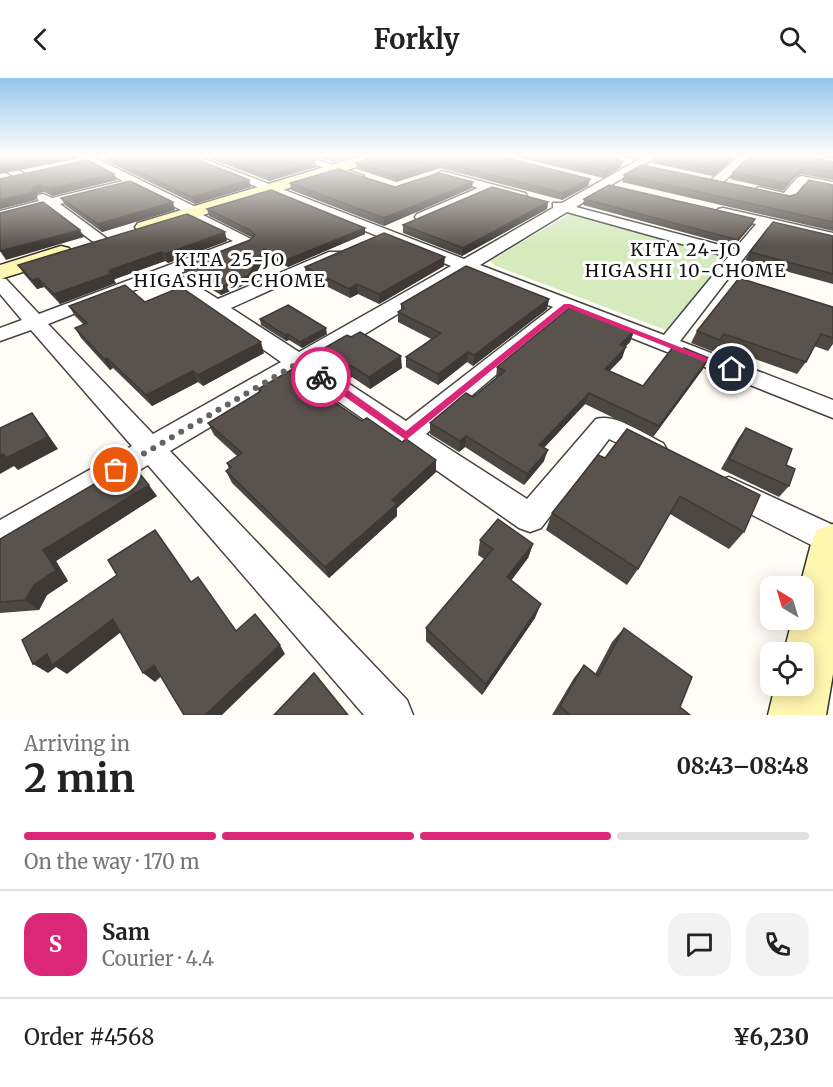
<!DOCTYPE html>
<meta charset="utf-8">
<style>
:root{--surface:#fff;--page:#f2f2f2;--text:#222;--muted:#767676;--line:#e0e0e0;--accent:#db2777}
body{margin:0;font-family:Merriweather,serif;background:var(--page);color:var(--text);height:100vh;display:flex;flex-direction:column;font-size:22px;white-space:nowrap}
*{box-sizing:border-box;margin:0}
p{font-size:20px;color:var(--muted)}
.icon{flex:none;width:33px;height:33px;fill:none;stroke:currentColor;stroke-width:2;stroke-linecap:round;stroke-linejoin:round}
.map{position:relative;height:637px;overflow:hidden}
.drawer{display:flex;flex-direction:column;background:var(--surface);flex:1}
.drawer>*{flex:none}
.needle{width:39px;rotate:322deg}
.controls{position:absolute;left:760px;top:498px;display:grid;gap:12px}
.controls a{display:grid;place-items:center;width:54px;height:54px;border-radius:12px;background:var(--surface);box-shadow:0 3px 15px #0003;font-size:30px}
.pin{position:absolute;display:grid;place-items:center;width:51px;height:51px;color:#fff;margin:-26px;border:3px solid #fff;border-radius:50%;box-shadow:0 2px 6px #0007}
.courier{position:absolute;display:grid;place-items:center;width:60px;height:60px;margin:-30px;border:4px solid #db2777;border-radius:50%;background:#fff;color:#222;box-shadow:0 2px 8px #0007}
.headline em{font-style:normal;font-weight:700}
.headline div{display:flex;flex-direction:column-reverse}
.headline{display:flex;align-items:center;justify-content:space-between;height:102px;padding:0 24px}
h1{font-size:39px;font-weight:700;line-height:45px}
.bar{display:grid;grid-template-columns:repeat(4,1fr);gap:9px 6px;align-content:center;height:72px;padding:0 24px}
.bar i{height:8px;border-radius:4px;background:var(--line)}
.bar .active{background:var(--accent)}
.bar p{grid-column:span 4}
.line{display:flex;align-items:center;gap:15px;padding:0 24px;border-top:2px solid var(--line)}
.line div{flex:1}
.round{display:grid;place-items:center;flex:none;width:63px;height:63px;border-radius:18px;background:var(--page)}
header{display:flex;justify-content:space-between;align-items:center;height:78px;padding:0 24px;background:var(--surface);font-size:27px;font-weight:700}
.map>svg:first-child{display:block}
.green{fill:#d5ebbd}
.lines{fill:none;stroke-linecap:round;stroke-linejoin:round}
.street-casing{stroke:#444;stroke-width:3}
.secondary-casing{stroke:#333;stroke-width:3}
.street{fill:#fff;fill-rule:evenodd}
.secondary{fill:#fff6b0;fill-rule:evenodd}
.wall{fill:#4d4742}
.shaded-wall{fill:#3f3936}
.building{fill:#5a524d;stroke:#3f3936;stroke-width:1.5}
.route{fill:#db2777}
.done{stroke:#646461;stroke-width:6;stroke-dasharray:0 10.8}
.labels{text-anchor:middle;stroke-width:6;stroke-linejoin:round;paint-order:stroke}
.far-neighbourhood-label{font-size:18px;letter-spacing:1.5px;fill:#111;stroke:#fff}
</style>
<header><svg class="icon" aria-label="back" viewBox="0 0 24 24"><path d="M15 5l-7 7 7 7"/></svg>Forkly<svg class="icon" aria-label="search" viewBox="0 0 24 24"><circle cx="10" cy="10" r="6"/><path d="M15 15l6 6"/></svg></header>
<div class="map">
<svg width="833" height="637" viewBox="0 0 833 637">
<rect width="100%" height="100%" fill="#fffdf5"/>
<polygon class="green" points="573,134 729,178 666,252 496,188 490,183"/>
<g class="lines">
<g class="street-casing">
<g id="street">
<path d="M77,78H91L200,131L201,136L251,161L254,164L251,167L178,196L218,221L329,174H341L343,177L341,180L231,230L299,274L451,188L181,78H196L464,181L553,130V125H562L645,78H658L576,129L735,171L756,146L718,137L716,134L718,131L723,130L833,155V165L768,149L680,263L833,322V340L569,235L426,356L527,421L596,341C617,335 644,356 663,365L667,372L663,379L653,382L609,361L541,450L530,454L519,450L299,296L170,373L407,622L413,637H364L148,387L11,469L0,474V442L132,368L31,252L0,263V250L22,242L0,216V200L6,201L39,236L233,163L184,138L183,133L133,108L60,126L106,160L109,163L106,166H96L47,129L0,141V133L39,123L37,120L38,117L43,116L52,120L123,103ZM567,134L728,179L664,257L480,187ZM467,194L553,229L406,343L317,285ZM163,201L281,284L153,356L48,246Z"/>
<polygon points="289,78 306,78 364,98 358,101 354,100"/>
<polygon points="739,78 751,78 720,107 712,107 712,101"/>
<polygon points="0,82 25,96 27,98 25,100 17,100 0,90"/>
<polygon points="442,93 525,115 527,118 521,122 490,113 427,142 417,142 415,139 417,136 478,110 438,98 436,96"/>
<polygon points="801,98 833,104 833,112 804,106 791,122 787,123 755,116 753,113 759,109 784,115 797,100"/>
<polygon points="729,399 833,447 833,478 719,420 714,411 719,402"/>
</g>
</g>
<g class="secondary-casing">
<g id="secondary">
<polygon points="361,78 384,78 382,81 152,153 138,153 135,149 138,145"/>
<polygon points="61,168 69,170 72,175 69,180 0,201 0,187"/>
<polygon points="833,446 833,596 826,637 768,637 775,608 804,608 804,574 784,574 792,542 804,542 804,508 800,508 811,466 817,452"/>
</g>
</g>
<use href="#street" class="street"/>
<use href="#secondary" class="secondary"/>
</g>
<g class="wall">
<polygon points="104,78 189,78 249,102 251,109 195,126 106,83"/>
<polygon points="203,78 300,78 315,83 316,89 269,103"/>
<polygon points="315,78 352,78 333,84"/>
<polygon points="499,78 590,101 588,108 562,122 440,90 396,104 357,91 356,85"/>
<polygon points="513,78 606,78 621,89 603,100"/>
<polygon points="621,78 640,78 635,82"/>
<polygon points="735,78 713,98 652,85 654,79"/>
<polygon points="820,78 833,78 833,81"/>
<polygon points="833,84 833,102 801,96 795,99 783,113 730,101 733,94"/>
<polygon points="624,97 790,118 833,107 833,153 622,104"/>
<polygon points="0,101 117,102 52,118 44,114 38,115 35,122 0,131"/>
<polygon points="290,105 395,109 472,110 384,148 291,112"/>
<polygon points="61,120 175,132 102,154 65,127"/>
<polygon points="584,121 752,147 734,168 583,127"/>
<polygon points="548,124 547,131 462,178 403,155 403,147"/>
<polygon points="207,131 365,150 365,156 288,189 266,178 251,204 221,217 185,195 183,188 250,162 253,160 209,138"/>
<polygon points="833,158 833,206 745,182 750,174"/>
<polygon points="227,163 168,185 165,183 115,201 114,202 116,205 60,226 44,209 37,211 24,196 18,187"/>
<polygon points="444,188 379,226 358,216 350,220 306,198 305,189"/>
<polygon points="549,221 547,231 473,288 467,284 438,307 406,289 406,279 431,261 398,244 398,234 401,232 401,226"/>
<polygon points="145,224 264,275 203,308 198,304 152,328 113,290 110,292 81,260 75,250 84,247 75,238 69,228"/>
<polygon points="833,229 833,266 828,273 814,268 806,284 797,296 718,268 714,274 691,265 697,253"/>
<polygon points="260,241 327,256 302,270 289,262 286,263 261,247"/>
<polygon points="634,253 630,264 625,269 622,280 609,293 643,308 703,291 653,359 585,326 544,370 544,383 524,407 465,369 459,374 430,356 430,345 473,319 496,300 497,289"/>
<polygon points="321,272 402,290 370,311 352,299 347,302 324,287"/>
<polygon points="258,311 325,317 362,343 436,382 436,394 397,430 397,438 329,500 232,405 226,393 229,391 227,385 237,378 214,357 208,345 259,314"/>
<polygon points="746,350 786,387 789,408 779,419 721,391 738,361"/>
<polygon points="627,351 744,454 729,471 670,436 638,491 627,507 546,452 552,435 605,380"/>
<polygon points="112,403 157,418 56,483 68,503 47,517 39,532 0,535 0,461"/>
<polygon points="480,462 533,466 528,480 511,503 535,540 482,617 426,563 426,550 484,481 478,477"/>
<polygon points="624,550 680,629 690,637 552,637 574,600 584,587 595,596 612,564"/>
</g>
<g class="shaded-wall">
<polygon points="53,78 75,78 76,81 0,96 0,89"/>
<polygon points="332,78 352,78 333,84"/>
<polygon points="731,78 735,78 713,98 716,91"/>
<polygon points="315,83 316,89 269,103 267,97"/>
<polygon points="623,83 621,89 603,100 604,93"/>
<polygon points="440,84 440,90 396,104 396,97"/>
<polygon points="805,89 801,96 795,99 783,113 787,106 799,92"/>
<polygon points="114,96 117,102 52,118 49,111"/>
<polygon points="590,101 588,108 562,122 563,115"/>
<polygon points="249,102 251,109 195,126 192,119"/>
<polygon points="473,104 472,110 384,148 384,140"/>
<polygon points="40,107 44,114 38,115 35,122 0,131 0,122 34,108"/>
<polygon points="173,124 175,132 102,154 98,146"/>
<polygon points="548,124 547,131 462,178 463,170"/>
<polygon points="755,141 752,147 734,168 738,162"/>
<polygon points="365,150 365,156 288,189 286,182"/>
<polygon points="80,152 84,159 6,182 0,173"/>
<polygon points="225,154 227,163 168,185 165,176"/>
<polygon points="264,171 266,178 251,204 221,217 219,210"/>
<polygon points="161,174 165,183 115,201 114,202 116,205 60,226 54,216 109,194 110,192"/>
<polygon points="445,179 444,188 379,226 379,216"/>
<polygon points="38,200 44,209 37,211 32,202"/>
<polygon points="357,206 358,216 350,220 349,211"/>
<polygon points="549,221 547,231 473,288 474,277"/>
<polygon points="326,250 327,256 302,270 300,264"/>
<polygon points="634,253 630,264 616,278 620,267"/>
<polygon points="288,256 289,262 286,263 285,257"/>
<polygon points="261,264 264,275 203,308 198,297"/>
<polygon points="626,269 622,280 601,302 605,291"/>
<polygon points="468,274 467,284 438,307 438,296"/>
<polygon points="401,278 402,290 370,311 369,299"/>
<polygon points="107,280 113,290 110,292 104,281"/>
<polygon points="709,280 703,291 653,359 659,348"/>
<polygon points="350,287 352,299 347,302 346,290"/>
<polygon points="193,293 198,304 152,328 146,317"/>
<polygon points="322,305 325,317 314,310"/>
<polygon points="589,315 585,326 536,378 539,367"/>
<polygon points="32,335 42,348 58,371 18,392 14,388 0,396 0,377"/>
<polygon points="466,358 465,369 459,374 460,363"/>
<polygon points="548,372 544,383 524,407 527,396"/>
<polygon points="436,382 436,394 397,430 397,438 329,500 325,489 392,422"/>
<polygon points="149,407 157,418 56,483 68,503 47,517 39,532 25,522 43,472"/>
<polygon points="533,466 528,480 502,514 507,499"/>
<polygon points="541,526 535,540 482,617 486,606"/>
<polygon points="113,541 125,551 67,596 56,589 48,595 33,586 47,576"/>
<polygon points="280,567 285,576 222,637 205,637"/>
<polygon points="154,587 165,595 155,604 143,595"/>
</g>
<g class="building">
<polygon points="0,78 53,78 0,89"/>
<polygon points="106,78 189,78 249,102 192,119"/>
<polygon points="218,78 300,78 315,83 267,97"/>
<polygon points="378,78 499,78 590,101 563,115 440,84 396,97 356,85"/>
<polygon points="540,78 606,78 623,83 604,93"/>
<polygon points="655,78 731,78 716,91"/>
<polygon points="750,78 806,78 833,84 833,94 805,89 799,92 787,106 733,94"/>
<polygon points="87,82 114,96 49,111 40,107 34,108 31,115 0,122 0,101"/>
<polygon points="641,87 790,118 797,116 809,102 833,107 833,144 624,97"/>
<polygon points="338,91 395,109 439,95 473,104 384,140 290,105"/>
<polygon points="130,103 173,124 98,146 61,120"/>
<polygon points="609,107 755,141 738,162 584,121"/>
<polygon points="492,109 548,124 463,170 403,147"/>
<polygon points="271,112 365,150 286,182 264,171 249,197 219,210 183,188 250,162 255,157 250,152 207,131"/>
<polygon points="43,124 80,152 0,173 0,135"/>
<polygon points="187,136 225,154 165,176 161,174 110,192 109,194 111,196 54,216 38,200 32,202 18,187"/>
<polygon points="773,144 833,158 833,196 750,174"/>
<polygon points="384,155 445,179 379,216 357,206 349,211 305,189"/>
<polygon points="466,188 549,221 474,277 468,274 438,296 406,279 441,255 398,234 404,230 401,226"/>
<polygon points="739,200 833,229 833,260 821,256 806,284 724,256 720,262 697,253"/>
<polygon points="125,207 145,224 181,209 261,264 198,297 193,293 146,317 107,280 104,281 75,250 87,245 69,228"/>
<polygon points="288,227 326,250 300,264 288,256 285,257 260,241"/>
<polygon points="569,230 634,253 620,267 626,269 605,291 643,308 673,269 682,273 684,270 709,280 659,348 589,315 539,367 548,372 527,396 466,358 460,363 430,345 466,315 473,319 505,293 497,289"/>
<polygon points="360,254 401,278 369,299 350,287 346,290 322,275 323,274 321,272 347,257 351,259"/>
<polygon points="298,288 322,305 314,310 362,343 367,340 402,364 406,361 436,382 392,422 397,426 325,489 226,393 231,389 227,385 242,375 208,345 261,313 258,311"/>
<polygon points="32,335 48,359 6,380 4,376 0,377 0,350"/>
<polygon points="746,350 792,371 786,387 795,391 789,408 729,381"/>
<polygon points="627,351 760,417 744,454 680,418 638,491 552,435 598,377 605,380"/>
<polygon points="135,390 149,407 43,472 56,492 34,507 25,522 0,524 0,461 108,398 112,403"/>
<polygon points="498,441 533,466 507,499 541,526 486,606 426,550 493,471 480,462"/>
<polygon points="155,452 191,504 198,499 236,553 255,536 280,567 205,637 184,637 154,587 143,595 113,541 52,587 47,576 33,586 22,562 117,497 108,482"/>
<polygon points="624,550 692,599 680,629 690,637 570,637 560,628 584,587 598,598"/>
<polygon points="314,595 348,637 274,637"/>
</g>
<linearGradient id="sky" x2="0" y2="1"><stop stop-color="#95c6ee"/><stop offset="0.46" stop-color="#fffefa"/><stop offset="1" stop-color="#fffefa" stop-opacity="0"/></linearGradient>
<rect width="833" height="168" fill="url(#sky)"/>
<polygon class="route" points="564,226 570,226 736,291 728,293 568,230 406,362 317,299 325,296 406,353"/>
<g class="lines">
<polyline class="done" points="116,392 300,284 321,299"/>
</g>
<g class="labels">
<g class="far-neighbourhood-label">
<text x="686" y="178">KITA 24-JO<tspan x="686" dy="21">HIGASHI 10-CHOME</tspan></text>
<text x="230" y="188">KITA 25-JO<tspan x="230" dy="21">HIGASHI 9-CHOME</tspan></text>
</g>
</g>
</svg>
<div class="controls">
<a><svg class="needle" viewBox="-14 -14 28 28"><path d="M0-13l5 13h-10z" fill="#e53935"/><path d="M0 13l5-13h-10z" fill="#767676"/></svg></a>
<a><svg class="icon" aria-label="locate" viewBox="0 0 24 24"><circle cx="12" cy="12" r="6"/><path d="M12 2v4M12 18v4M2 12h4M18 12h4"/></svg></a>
</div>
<div class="pin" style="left:116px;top:392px;background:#ea580c"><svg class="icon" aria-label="bag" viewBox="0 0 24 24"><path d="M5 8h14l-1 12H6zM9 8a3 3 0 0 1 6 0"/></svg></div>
<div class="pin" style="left:732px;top:291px;background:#1f2937"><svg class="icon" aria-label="home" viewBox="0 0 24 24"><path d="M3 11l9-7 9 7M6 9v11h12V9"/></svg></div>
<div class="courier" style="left:321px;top:299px"><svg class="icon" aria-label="bike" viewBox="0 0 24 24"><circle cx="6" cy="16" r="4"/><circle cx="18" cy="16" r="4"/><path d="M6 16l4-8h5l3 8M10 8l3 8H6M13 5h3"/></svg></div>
</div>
<section class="drawer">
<div class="headline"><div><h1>2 min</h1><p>Arriving in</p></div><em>08:43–08:48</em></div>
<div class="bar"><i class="active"></i><i class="active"></i><i class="active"></i><i></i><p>On the way · 170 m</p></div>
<div class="line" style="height:108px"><b class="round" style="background:var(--accent);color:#fff">S</b><div><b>Sam</b><p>Courier · 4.4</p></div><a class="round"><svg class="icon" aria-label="chat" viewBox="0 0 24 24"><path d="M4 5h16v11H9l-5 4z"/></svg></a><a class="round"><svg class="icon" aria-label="phone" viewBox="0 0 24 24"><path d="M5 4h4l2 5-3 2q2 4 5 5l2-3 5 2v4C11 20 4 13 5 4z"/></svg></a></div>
<div class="line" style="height:78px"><div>Order #4568</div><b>¥6,230</b></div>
</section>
